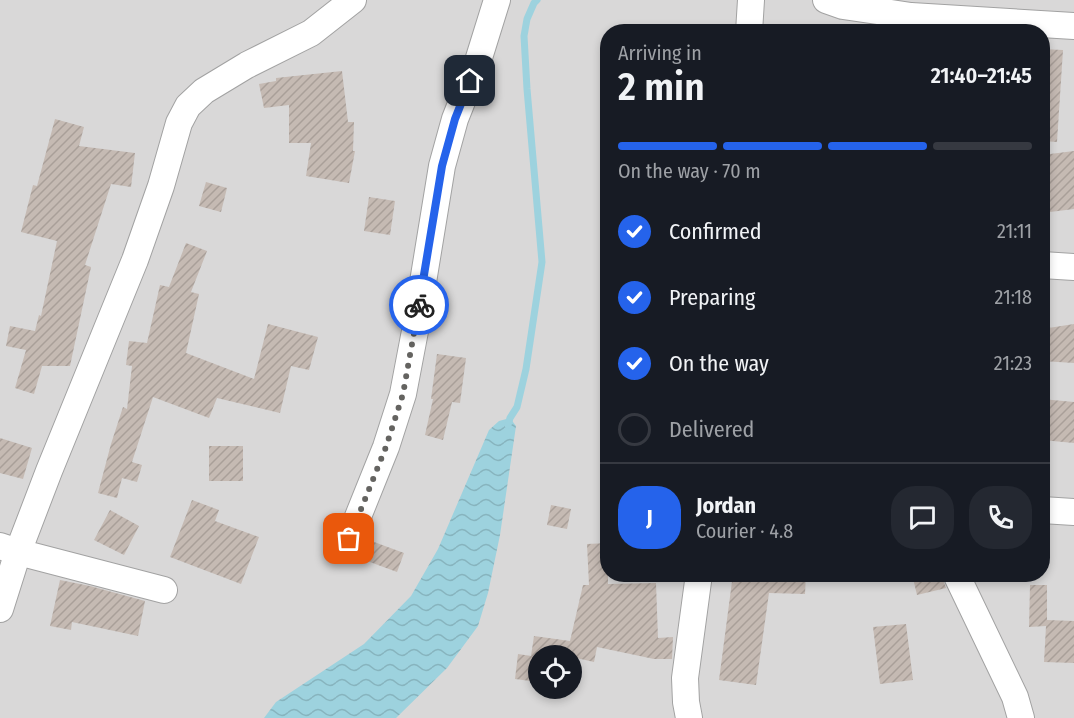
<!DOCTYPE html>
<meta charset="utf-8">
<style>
:root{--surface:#171b24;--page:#242831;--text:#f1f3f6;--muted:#9ea1a6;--line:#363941;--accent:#2563eb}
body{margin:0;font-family:"Fira Sans Condensed",sans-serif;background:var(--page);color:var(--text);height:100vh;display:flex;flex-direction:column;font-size:22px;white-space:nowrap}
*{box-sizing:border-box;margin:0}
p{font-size:20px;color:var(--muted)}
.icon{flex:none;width:33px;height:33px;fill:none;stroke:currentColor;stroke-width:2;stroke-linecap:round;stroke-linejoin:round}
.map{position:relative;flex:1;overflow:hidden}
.panel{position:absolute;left:600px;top:24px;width:450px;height:558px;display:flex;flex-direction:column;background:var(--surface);border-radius:24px;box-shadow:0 3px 9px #0003}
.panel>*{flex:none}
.controls{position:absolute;left:528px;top:645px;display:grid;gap:12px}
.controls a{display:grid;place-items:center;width:54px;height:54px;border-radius:50%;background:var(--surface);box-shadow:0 3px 9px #0003;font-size:30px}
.pin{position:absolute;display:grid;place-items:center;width:51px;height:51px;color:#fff;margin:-26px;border-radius:12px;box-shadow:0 3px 9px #0006}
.courier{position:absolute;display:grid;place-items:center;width:60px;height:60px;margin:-30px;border:4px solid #2563eb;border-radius:50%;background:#fff;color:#222;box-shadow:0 2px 8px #0007}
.overview em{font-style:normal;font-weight:600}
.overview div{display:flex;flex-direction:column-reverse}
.overview{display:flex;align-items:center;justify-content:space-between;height:102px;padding:0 18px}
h1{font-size:39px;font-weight:600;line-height:45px}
.bar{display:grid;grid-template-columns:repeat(4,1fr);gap:9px 6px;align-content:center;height:72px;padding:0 18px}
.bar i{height:8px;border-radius:4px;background:var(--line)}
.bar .selected{background:var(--accent)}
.bar p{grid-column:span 4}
.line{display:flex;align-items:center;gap:15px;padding:0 18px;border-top:2px solid var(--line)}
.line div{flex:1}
.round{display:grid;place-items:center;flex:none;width:63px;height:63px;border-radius:24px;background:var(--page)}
ol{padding:0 18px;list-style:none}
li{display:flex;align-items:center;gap:18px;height:66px}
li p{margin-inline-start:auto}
li .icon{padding:6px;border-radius:50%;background:var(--accent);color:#fff;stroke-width:4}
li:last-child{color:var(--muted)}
li i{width:33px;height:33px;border:3px solid var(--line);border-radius:50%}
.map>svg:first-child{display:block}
.residential{fill:#d9d8d8;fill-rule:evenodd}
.water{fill:url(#water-waves)}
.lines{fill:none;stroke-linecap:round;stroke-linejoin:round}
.stream{stroke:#9dd2de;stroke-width:7}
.building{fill:url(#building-hatch)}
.minor-casing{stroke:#a2a2a2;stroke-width:28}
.minor{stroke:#fff;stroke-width:26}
.done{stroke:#646360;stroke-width:6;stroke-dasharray:0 10.8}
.route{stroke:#2563eb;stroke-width:8}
</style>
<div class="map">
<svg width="1074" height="718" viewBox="0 0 1074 718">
<defs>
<pattern id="water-waves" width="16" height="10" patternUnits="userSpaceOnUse" patternTransform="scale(1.5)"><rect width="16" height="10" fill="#9dd2de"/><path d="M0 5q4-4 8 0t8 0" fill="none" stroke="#87b4be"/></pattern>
<pattern id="building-hatch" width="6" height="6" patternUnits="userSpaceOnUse" patternTransform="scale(1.5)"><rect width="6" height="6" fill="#c5bab3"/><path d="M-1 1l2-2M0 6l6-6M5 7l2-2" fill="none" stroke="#a99f99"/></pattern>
</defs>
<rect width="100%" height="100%" fill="#ede8e0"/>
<path class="residential" d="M0,0H1074V718H0ZM608,32H1042V574H608ZM538,656H572V688H538Z"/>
<polygon class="water" points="510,418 516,426 500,535 488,593 478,626 447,668 396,718 264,718 276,702 364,644 411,596 438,549 489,430 499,421"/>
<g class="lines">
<polyline class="stream" points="508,425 510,418 517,407 526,369 542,262 527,89 524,36 527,19 534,3 537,0"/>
</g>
<g class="building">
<polygon points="1042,49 1063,50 1057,142 1042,141"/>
<polygon points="342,71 348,122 354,122 353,151 355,151 349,183 306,176 311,143 289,143 289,105 264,108 259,84 276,81 276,78"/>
<polygon points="55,119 84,127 79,146 135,153 131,187 111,184 85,265 91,267 70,366 42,366 34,394 15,388 26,350 6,346 10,326 35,331 39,315 41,316 57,241 21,232 33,185 37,186"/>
<polygon points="1074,151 1074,209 1042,213 1042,155"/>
<polygon points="206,182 227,188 221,212 199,206"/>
<polygon points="369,197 395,201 390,235 364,231"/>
<polygon points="186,243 207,251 191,292 199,294 186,353 254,379 268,324 318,337 309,370 291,366 280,413 217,398 209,418 153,397 132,462 142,465 137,482 122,478 117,498 98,493 111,444 123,407 127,409 132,366 126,365 129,341 147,343 160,285 169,287"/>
<polygon points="1074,324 1074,363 1042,361 1042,329"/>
<polygon points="437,354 466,358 460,403 452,402 443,440 425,435 433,399 431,399"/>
<polygon points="1042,399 1074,402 1074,443 1042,440"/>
<polygon points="0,438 32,448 23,479 0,473"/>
<rect x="209" y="446" width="34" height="35"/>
<polygon points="192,500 219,510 215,521 259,537 241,584 170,557"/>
<polygon points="551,505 571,509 567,529 547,525"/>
<polygon points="110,510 139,526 124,555 94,540"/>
<polygon points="366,539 404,553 397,572 359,558"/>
<polygon points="608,543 608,584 656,583 658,638 673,637 672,659 654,659 597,647 594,662 572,657 572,656 531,656 534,636 570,641 583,585 589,585 587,544"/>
<polygon points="733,574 806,574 805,594 769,593 756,685 719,680"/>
<polygon points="912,574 941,574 946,588 917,595"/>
<polygon points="60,580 90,586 145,601 138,636 72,622 71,630 50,626"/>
<polygon points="1030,585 1047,585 1047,620 1074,621 1074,663 1044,662 1046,626 1029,627"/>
<polygon points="906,624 913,680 880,684 873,627"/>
<polygon points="518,654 538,657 538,682 515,679"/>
</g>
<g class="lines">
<g class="minor-casing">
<g id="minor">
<polyline points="826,0 843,6 911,16 1074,26"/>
<polyline points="749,32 751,0"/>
<polyline points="1042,265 1074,267"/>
<polyline points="1042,510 1074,512"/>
<polyline points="349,539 386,447 403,394 415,331 442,166 455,119 478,61 497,0"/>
<polyline points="0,546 18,552 164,590"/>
<polyline points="956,574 1015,697 1021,718"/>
<polyline points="0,609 18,552 49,471 135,260 161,186 179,123 188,106 204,91 247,65 311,33 353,0"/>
<polyline points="689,718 686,702 685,678 699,574"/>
</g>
</g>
<use href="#minor" class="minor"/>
</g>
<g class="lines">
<polyline class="done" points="349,539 386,447 403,394 419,305"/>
<polyline class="route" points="419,305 442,166 455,119 470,81"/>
</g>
</svg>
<div class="controls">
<a><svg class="icon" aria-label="locate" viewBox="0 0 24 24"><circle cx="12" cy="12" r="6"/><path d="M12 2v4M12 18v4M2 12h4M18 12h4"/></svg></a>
</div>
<div class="pin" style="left:349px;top:539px;background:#ea580c"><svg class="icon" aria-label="bag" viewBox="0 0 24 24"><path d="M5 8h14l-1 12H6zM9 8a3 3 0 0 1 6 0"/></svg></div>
<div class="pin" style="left:470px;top:81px;background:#1f2937"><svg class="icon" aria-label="home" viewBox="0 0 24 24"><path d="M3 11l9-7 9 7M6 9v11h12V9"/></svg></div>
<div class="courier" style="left:419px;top:305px"><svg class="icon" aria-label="bike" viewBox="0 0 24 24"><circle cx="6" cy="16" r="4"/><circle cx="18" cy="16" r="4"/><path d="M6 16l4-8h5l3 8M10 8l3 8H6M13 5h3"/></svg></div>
<section class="panel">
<div class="overview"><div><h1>2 min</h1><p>Arriving in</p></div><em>21:40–21:45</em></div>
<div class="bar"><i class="selected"></i><i class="selected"></i><i class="selected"></i><i></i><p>On the way · 70 m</p></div>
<ol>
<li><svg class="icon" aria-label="check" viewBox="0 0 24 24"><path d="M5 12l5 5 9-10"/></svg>Confirmed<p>21:11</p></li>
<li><svg class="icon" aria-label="check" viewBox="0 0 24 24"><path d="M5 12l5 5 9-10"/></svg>Preparing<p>21:18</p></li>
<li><svg class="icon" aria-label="check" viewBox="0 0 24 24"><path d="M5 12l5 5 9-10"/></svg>On the way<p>21:23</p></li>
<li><i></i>Delivered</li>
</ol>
<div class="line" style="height:108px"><b class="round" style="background:var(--accent);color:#fff">J</b><div><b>Jordan</b><p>Courier · 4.8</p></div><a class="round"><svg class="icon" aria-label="chat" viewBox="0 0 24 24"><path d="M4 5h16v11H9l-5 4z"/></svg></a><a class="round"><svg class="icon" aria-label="phone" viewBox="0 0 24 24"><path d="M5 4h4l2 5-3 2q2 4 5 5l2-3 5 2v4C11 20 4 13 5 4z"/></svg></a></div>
</section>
</div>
